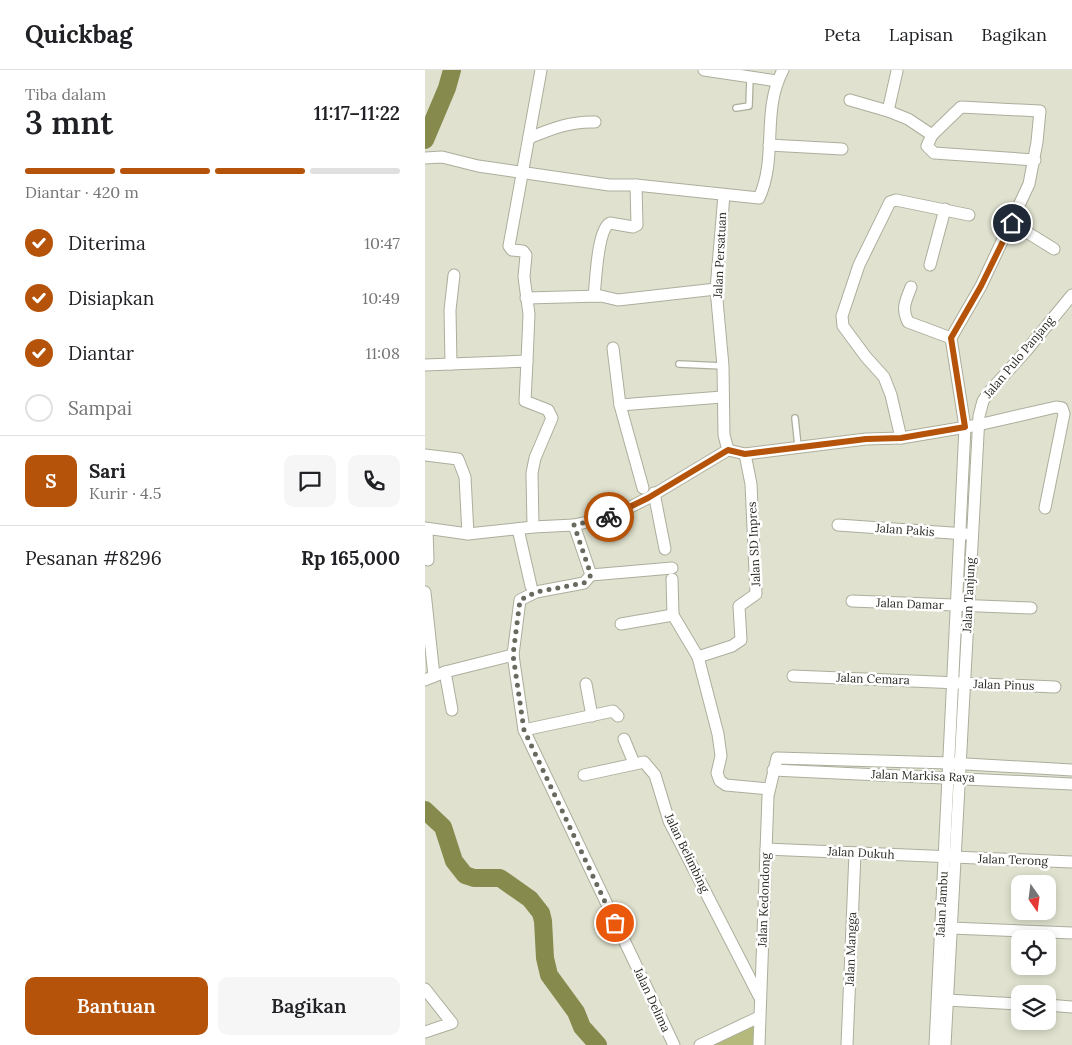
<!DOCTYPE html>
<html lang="id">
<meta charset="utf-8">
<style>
:root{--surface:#fff;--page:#f6f6f6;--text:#202124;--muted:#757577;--line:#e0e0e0;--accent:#b45309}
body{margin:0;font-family:Lora,serif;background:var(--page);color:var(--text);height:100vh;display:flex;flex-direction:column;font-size:19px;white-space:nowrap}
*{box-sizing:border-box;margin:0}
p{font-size:16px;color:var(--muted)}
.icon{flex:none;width:28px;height:28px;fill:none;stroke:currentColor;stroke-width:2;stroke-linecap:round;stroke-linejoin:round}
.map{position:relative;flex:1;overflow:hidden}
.drawer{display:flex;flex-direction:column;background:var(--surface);width:425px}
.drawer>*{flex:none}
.needle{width:32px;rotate:166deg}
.fabs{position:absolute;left:586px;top:805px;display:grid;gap:10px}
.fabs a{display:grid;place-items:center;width:45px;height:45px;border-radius:10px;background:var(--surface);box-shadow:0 2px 8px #0003;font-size:25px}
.pin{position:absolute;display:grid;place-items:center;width:42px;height:42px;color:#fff;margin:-21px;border:2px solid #fff;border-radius:50%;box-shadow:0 1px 5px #0007}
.courier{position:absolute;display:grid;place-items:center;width:50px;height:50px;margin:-25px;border:4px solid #b45309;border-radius:50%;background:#fff;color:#222;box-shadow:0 1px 6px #0007}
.head em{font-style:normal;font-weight:600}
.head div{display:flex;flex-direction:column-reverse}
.head{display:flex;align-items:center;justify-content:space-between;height:85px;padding:0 25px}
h1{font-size:32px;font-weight:600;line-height:38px}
.bar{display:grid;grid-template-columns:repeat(4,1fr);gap:8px 5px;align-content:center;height:60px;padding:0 25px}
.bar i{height:6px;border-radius:4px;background:var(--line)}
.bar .selected{background:var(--accent)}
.bar p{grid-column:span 4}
.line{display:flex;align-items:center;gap:12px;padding:0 25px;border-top:1px solid var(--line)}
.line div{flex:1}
.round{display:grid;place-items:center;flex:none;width:52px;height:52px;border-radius:10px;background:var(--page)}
ol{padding:0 25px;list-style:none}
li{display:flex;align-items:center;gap:15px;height:55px}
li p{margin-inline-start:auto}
li .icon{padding:5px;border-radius:50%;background:var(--accent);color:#fff;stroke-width:4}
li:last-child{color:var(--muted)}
li i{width:28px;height:28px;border:2px solid var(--line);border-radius:50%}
.cta{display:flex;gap:10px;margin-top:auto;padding:10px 25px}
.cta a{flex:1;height:58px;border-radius:10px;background:var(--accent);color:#fff;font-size:20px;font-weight:600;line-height:58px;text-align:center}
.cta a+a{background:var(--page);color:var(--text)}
header{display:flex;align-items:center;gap:30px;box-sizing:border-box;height:70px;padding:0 25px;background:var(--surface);border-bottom:1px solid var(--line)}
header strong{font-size:24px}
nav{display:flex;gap:28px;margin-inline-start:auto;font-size:18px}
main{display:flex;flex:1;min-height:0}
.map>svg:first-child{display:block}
.green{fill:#b5ba7c}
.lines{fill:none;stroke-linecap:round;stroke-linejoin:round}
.river{stroke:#868a4c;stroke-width:18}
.lane-casing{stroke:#acae9c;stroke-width:8}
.street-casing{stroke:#acae9c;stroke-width:13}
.lane{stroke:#fff;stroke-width:5.5}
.street{stroke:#fff;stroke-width:11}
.done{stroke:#686a5f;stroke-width:5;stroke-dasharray:0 9}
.route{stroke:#b45309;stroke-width:6}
.labels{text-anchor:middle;stroke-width:5;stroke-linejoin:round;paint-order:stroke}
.street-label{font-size:12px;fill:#282922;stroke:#fff}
</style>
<header>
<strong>Quickbag</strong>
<nav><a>Peta</a><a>Lapisan</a><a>Bagikan</a></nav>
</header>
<main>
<section class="drawer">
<div class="head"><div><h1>3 mnt</h1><p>Tiba dalam</p></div><em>11:17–11:22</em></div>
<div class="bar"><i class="selected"></i><i class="selected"></i><i class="selected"></i><i></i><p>Diantar · 420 m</p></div>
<ol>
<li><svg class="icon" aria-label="check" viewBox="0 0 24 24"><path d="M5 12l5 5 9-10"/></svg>Diterima<p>10:47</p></li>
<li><svg class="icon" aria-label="check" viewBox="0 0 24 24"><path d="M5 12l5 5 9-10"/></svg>Disiapkan<p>10:49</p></li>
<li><svg class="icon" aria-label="check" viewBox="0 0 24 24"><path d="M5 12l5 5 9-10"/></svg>Diantar<p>11:08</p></li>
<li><i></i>Sampai</li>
</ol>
<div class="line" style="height:90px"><b class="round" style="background:var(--accent);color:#fff">S</b><div><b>Sari</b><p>Kurir · 4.5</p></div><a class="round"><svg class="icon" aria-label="chat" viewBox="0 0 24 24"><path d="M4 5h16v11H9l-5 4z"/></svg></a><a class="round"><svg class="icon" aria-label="phone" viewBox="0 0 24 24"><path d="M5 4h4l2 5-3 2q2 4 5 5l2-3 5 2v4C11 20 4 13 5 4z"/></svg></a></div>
<div class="line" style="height:65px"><div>Pesanan #8296</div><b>Rp 165,000</b></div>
<div class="cta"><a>Bantuan</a><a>Bagikan</a></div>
</section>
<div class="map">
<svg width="647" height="975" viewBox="0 0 647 975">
<rect width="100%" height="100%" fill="#e0e2cf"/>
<g class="green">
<polygon points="0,731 10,752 0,753"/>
<polygon points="332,950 332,975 289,975"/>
</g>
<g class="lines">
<g class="river">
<polyline points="0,70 22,18 27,0"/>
<polyline points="0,740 18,757 29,791 40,805 49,808 75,808 105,829 116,843 118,851 120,888 124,905 151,942 157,957 173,975"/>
</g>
<g class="lane-casing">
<g id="lane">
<polyline points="311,38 324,36 325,7"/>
<polyline points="254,294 298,296"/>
<polyline points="370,348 373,376"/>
</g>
</g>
<g class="street-casing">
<g id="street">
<polyline points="279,0 352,11"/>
<polyline points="425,30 463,41 483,49 507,65"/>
<polyline points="463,41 472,1"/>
<path d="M104,68C126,59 146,51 170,52"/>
<polyline points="344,75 417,79"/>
<path d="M0,88L17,87L53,96L184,115H211L334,128C353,87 336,41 358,0"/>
<polyline points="299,125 291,219 298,296 299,365 303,380"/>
<polyline points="587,153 629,179"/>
<polyline points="505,195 520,139"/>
<path d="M486,217C481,231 476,237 483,252L526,268"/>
<path d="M169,226C171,211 172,160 185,153L208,157L212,155L211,115"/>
<polyline points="101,228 176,226 193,230 291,219"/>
<polyline points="188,278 195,335 218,418"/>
<polyline points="102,291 104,244 99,207 101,185 98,181 87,180 84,176 116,0"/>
<polyline points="26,294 25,240 29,205"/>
<polyline points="0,295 102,291 100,331 123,340 127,348 110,388 107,403 108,457"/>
<polyline points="195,335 297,327"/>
<polyline points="476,368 466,325 459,307 441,287 418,256 417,246 434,195 465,132 471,130 544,145"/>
<polyline points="303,380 320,384 441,369 476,368 553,355 631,337 637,338 639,344 620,438"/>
<polyline points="0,385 33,389 40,407 43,464"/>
<polyline points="229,423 240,479"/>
<polyline points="149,455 166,505 159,513 111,522 95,530 88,585 99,660 249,975"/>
<polyline points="413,455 541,464"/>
<polyline points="0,458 43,464 108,457 149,455 188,446 223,428 303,380"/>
<polyline points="2,459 3,490"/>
<polyline points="93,459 106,516"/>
<polyline points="166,505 247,498"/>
<polyline points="247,509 248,545 273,587 293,664 296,686 292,703 295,711 301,715 344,719"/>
<polyline points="0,522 9,606"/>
<polyline points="427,531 606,538"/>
<polyline points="196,554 248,545"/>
<polyline points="273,587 307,576 316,570 314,536 331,524 326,414 320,384"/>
<polyline points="20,602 27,640"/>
<polyline points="368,606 630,617"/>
<polyline points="0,610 20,602 88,585"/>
<polyline points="161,614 167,646"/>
<polyline points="99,660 188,641 193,646"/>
<polyline points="199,669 209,693"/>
<polyline points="348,700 647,714"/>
<polyline points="159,705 219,692 230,705 244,751 334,926"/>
<polyline points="341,779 647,792"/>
<polyline points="526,858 647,863"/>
<polyline points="0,919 27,953 0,962"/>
<polyline points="522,930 595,934"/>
<polyline points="622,935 647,937"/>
<polyline points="275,975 334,947"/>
<polyline points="334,975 343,726 352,688 524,693 647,700"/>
<polyline points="422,975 430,783"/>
<polyline points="510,975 540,357 526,268 556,216 604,114 612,72 615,41 536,37 507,65 502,76 509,83 610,90"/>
<polyline points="520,975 554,346 558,331 564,322 601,281 647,225"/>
</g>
</g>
<use href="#lane" class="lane"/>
<use href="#street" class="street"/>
</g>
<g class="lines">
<polyline class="done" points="184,447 149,455 166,505 159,513 111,522 95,530 88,585 99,660 190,853"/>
<polyline class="route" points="184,447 223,428 303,380 320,384 441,369 476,368 540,357 526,268 556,216 587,153"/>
</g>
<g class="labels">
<g class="street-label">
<text transform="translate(295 185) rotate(-87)" y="4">Jalan Persatuan</text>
<text transform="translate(594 287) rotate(-50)" y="4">Jalan Pulo Panjang</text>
<text transform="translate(480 460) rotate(4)" y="4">Jalan Pakis</text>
<text transform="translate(329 474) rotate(-93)" y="4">Jalan SD Inpres</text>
<text transform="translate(544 525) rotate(-87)" y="4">Jalan Tanjung</text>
<text transform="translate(485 534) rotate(2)" y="4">Jalan Damar</text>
<text transform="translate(448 609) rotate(2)" y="4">Jalan Cemara</text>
<text transform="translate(579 615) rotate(2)" y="4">Jalan Pinus</text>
<text transform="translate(498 706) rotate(2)" y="4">Jalan Markisa Raya</text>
<text transform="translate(262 783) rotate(64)" y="4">Jalan Belimbing</text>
<text transform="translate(436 783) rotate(3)" y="4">Jalan Dukuh</text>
<text transform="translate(588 790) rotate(2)" y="4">Jalan Terong</text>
<text transform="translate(339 830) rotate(-88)" y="4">Jalan Kedondong</text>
<text transform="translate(517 834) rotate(-87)" y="4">Jalan Jambu</text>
<text transform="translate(426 879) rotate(-88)" y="4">Jalan Mangga</text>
<text transform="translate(227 930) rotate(65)" y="4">Jalan Delima</text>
</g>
</g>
</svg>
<div class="fabs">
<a><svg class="needle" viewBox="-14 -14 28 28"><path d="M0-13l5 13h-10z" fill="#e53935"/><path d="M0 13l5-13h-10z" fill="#757577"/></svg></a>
<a><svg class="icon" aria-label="locate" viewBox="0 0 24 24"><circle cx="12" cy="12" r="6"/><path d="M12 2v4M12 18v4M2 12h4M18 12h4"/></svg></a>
<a><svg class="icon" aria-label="layers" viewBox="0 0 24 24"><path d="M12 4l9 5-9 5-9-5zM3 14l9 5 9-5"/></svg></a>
</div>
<div class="pin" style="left:190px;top:853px;background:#ea580c"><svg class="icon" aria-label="bag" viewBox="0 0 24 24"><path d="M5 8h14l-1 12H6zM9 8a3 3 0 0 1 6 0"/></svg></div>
<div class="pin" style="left:587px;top:153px;background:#1f2937"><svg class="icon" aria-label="home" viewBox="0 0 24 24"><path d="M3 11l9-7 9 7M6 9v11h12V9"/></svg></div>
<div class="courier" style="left:184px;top:447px"><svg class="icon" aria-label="bike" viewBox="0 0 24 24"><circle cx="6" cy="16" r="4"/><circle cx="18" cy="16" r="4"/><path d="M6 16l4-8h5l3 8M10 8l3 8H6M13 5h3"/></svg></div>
</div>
</main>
